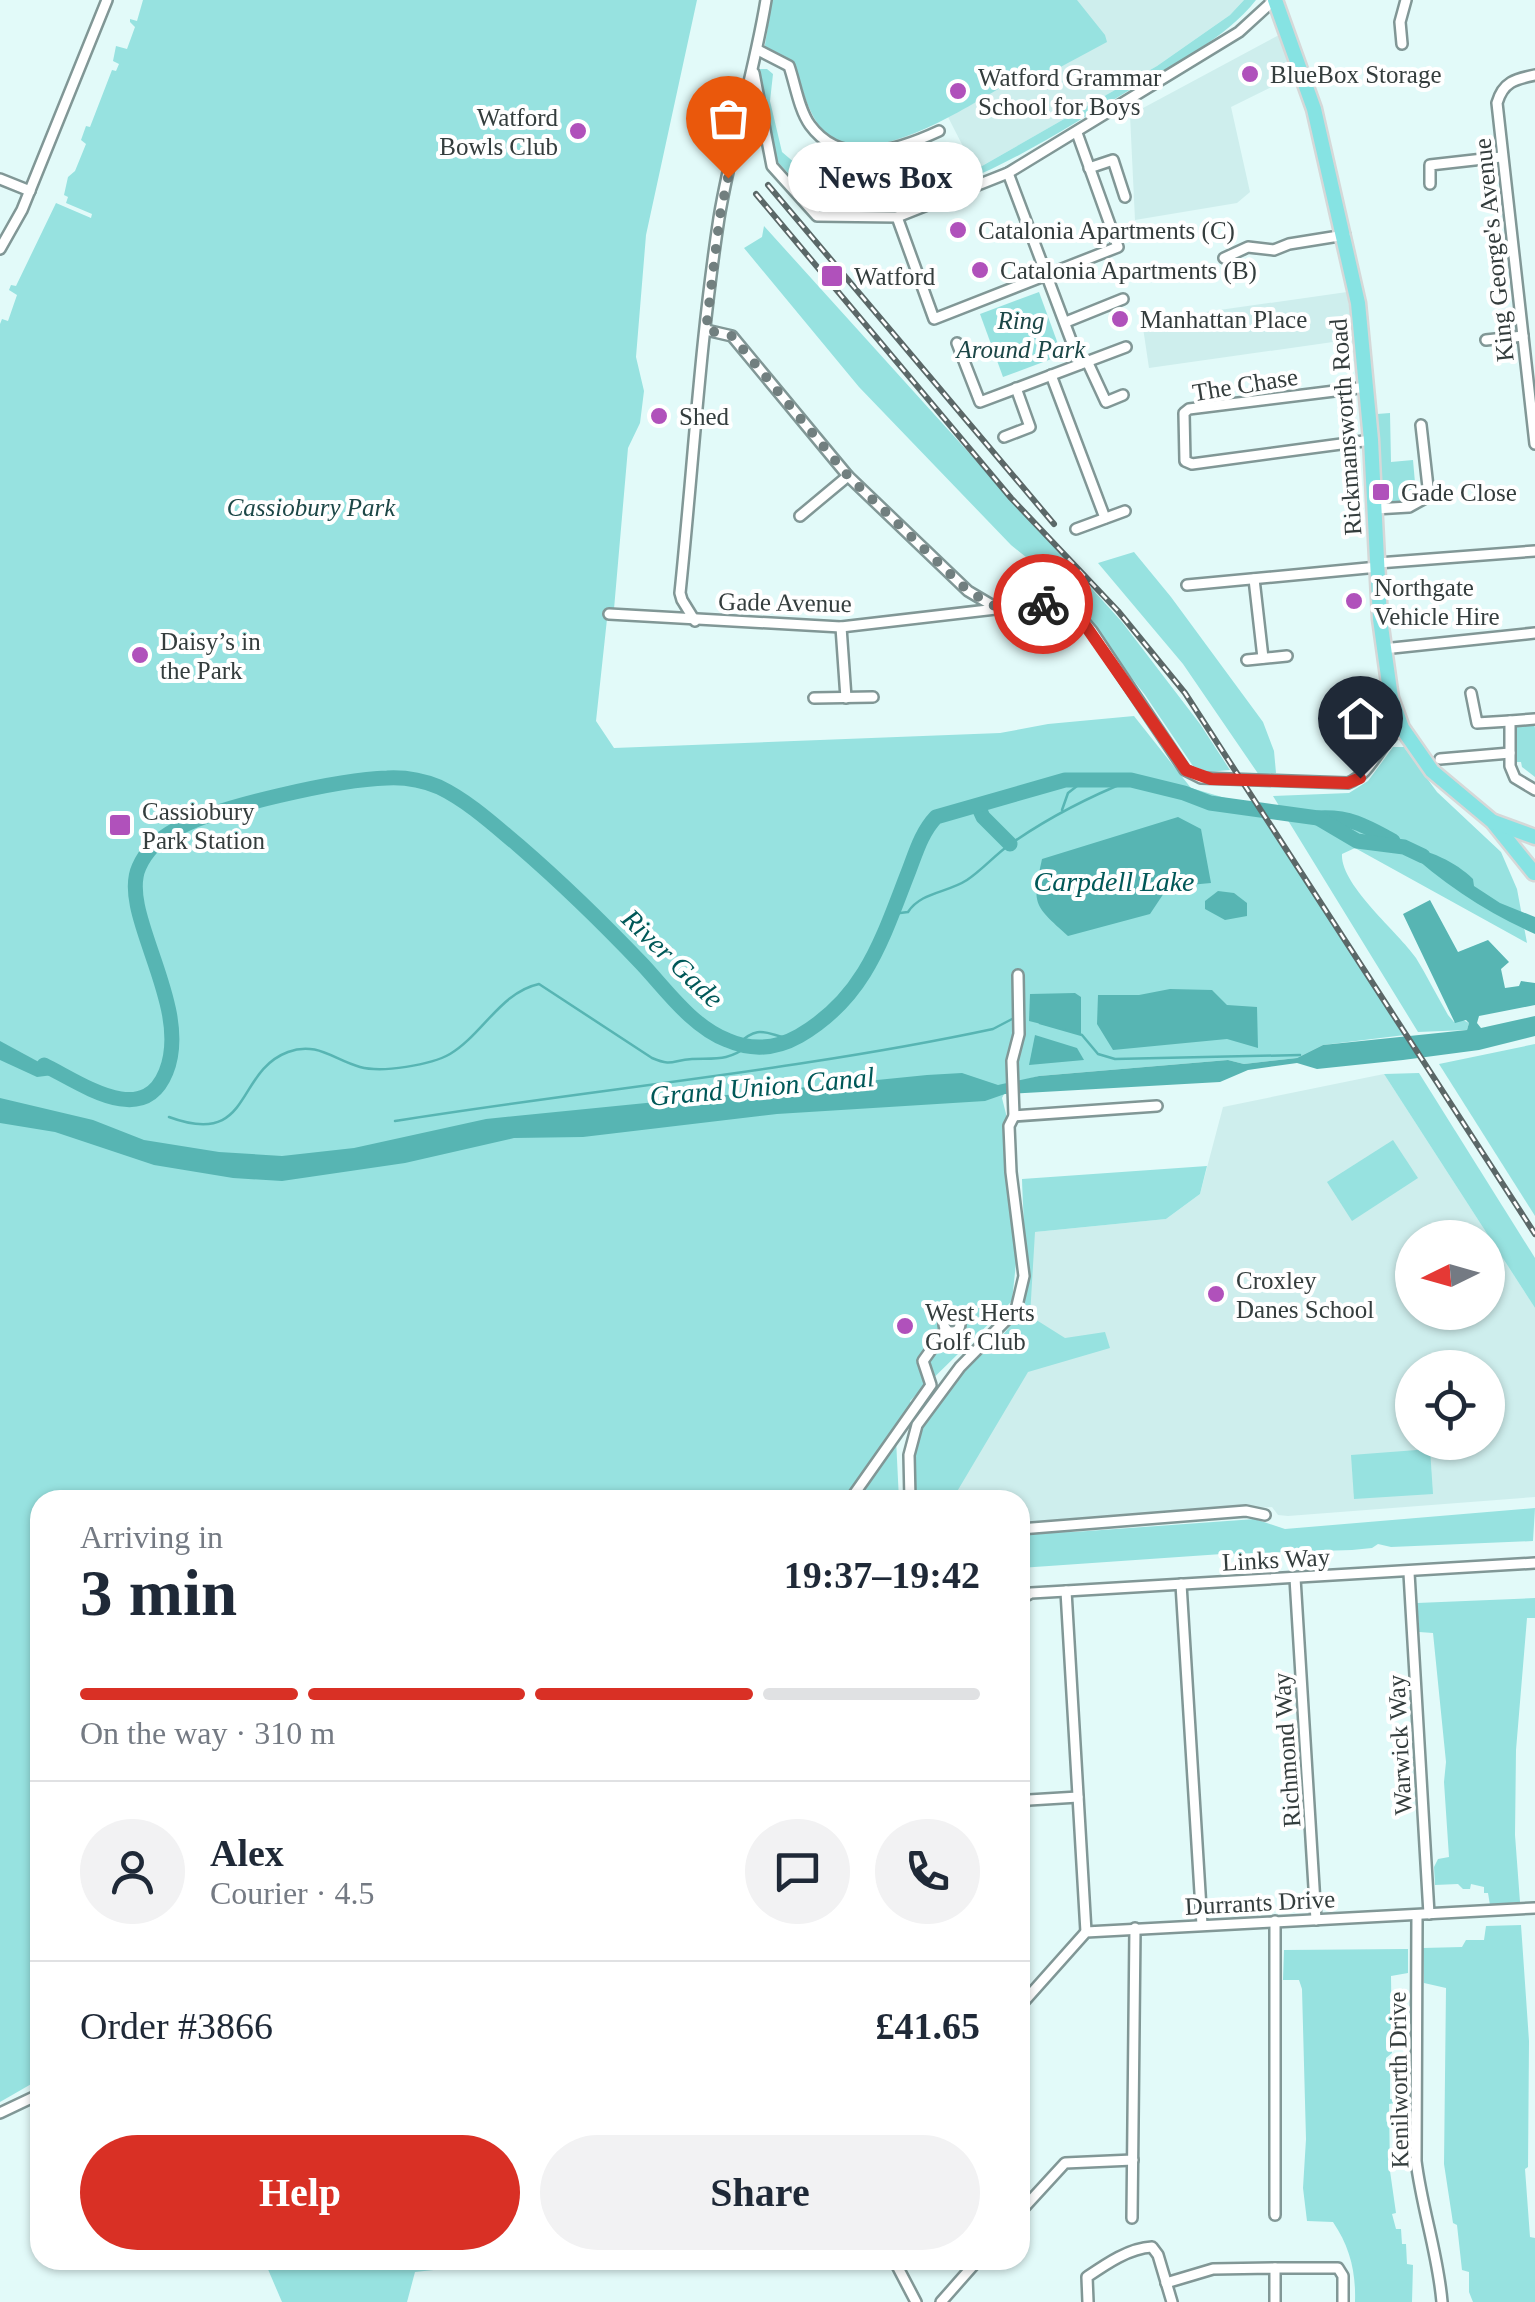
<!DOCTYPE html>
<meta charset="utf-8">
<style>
:root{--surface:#fff;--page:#f2f2f3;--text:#1f2937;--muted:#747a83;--line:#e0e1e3;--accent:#d93025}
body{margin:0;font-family:"Times New Roman",serif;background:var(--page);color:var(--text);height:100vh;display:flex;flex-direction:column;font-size:38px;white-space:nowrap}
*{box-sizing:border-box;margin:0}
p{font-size:32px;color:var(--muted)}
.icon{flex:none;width:55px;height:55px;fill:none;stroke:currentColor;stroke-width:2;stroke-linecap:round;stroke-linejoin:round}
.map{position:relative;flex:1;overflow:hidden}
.side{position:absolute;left:30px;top:1490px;width:1000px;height:780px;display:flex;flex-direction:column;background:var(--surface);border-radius:30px;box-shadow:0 2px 8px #0004}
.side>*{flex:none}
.needle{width:65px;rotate:265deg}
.controls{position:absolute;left:1395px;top:1220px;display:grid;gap:20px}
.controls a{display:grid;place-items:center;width:110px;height:110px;border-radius:50%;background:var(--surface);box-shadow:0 2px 8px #0004;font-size:50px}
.pin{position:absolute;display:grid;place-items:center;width:85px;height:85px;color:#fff;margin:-102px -42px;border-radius:50% 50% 50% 0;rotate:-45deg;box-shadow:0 0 10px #0007}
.pin .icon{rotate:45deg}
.courier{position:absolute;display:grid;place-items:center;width:100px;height:100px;margin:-50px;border:8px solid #d93025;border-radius:50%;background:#fff;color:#222;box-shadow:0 2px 12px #0007}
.bubble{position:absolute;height:70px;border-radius:35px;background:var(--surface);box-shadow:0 2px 8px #0004;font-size:32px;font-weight:700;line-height:70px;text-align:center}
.head em{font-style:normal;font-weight:700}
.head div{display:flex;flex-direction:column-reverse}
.head{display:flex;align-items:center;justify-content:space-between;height:170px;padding:0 50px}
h1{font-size:65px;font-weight:700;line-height:75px}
.bar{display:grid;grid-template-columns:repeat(4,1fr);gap:15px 10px;align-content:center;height:120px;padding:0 50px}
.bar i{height:12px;border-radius:8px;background:var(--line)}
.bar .on{background:var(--accent)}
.bar p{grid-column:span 4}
.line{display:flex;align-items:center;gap:25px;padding:0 50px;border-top:2px solid var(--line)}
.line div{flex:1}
.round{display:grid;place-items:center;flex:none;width:105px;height:105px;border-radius:52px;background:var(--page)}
.primary-button{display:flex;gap:20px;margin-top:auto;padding:20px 50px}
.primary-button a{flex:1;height:115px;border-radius:60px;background:var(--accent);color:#fff;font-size:40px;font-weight:700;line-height:115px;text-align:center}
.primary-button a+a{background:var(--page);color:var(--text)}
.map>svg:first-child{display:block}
.built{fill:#ceeeed;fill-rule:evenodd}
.green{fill:#97e2e0}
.water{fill:#57b5b3}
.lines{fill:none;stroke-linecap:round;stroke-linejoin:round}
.stream{stroke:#57b5b3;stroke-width:2.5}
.river{stroke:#57b5b3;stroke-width:15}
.minor-casing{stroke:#819796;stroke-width:14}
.primary-casing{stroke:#d6d8d8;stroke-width:19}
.minor{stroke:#fff;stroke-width:9}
.primary{stroke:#86e3e3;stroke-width:14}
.rail-casing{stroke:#5b6868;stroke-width:6}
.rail{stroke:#fff;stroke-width:2.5;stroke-dasharray:8;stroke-linecap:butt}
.done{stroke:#717f7f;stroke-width:10;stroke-dasharray:0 18}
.route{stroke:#d93025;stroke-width:12}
.poi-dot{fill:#b051bb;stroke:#fff;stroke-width:4}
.labels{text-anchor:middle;stroke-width:8;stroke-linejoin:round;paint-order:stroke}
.poi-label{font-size:25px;fill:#343d3d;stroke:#fff;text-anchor:start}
.street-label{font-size:25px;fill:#343d3d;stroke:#fff}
.park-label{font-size:25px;font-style:italic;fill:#1c4747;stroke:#fff}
.water-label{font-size:28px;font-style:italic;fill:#005858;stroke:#fff}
</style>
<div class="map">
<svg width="1535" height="2302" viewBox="0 0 1535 2302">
<rect width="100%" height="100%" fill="#e2faf9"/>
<g class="built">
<polygon points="772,0 1244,0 1230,15 1157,66 975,170 948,117 903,139 862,145 836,141 814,119 796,68 768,54"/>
<polygon points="1279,35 1294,76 1231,107 1250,192 1237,203 1135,220 1130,115"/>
<polygon points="1347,292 1354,339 1149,368 1142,321"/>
<path d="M1384,1074L1535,1308V1497L1288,1516L1278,1515L1272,1507L1020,1524V1500H908L905,1488L984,1348L1005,1334L1013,1321L1019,1287L1016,1245L1035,1232L1166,1219L1200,1194L1223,1107ZM1412,1238H1488V1312H1412ZM1412,1368H1488V1442H1412Z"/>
</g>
<g class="green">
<polygon points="143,0 697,0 646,235 636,357 644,391 640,423 628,448 614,609 607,619 596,721 614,748 1000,733 1048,724 1134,716 1191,788 1239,802 1243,809 1264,812 1405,1035 1323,1045 1297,1058 1244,1064 1228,1060 1039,1076 1009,1084 1002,1098 1009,1126 1016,1263 1012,1301 910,1401 916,1415 896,1439 899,1500 40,1500 40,2079 0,2102 0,324 2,319 8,321 17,295 9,290 11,285 16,286 56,203 91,218 92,214 66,203 68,197 64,195 68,177 75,171 86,144 81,140 86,126 90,127 112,70 116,71 119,64 113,61 116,46 127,49 135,27 130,22 130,19 137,21"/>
<path d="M772,0H1077L1105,35L1107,42L1040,78L1029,70C987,95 885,165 837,141C811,128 804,93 796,68L764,51Z"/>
<path d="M1244,0H1256C1225,39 1175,63 1133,88C1061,131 990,179 908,200C880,207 845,202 816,203L773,157L755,77L759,69H767L773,74L770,101L782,152L830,193L886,192L975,170L1157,66L1230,15Z"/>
<polygon points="764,226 1122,622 1200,724 1230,770 1208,772 1193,766 1145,695 1072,601 1065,599 1053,579 1011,545 859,387 744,248 762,237"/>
<polygon points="1039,292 1062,355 1003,377 980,314"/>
<polygon points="1390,413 1391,462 1413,460 1416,494 1413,500 1389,504 1382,499 1377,414"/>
<polygon points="1134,552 1171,597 1263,722 1274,751 1276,773 1259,775 1183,664 1098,563"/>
<polygon points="1534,724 1535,728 1535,777 1522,767 1521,762 1514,762 1513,744 1516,742 1514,727"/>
<path d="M1393,747H1404L1437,792L1501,852L1517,889L1527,943L1355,848L1342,854C1340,885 1398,932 1416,958C1427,976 1437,996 1448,1015L1454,1022L1463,1020L1469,1023L1467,1030L1418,1032L1273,796L1349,793L1368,781Z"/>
<polygon points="1535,1044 1535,1216 1439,1064"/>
<polygon points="1419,1073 1535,1258 1535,1308 1384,1074"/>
<polygon points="1393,1140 1418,1178 1352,1221 1327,1182"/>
<path d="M1207,1166L1200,1194L1166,1219L1035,1232L1030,1316L1065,1338L1105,1332L1110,1348L1028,1372L952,1500H908C896,1445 939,1391 977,1354C989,1343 1004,1338 1011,1324C1031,1287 1023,1221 1022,1179Z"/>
<polygon points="1430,1449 1433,1494 1354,1499 1351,1455"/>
<polygon points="1535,1508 1533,1541 1391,1547 1378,1544 1372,1548 1352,1550 1222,1554 1020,1568 1020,1533 1074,1532 1255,1519 1285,1529"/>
<polygon points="1535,1598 1535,1618 1527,1618 1516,1750 1515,1835 1520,1902 1490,1905 1488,1893 1484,1893 1484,1887 1471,1884 1470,1889 1463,1889 1458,1884 1435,1885 1434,1867 1438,1859 1449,1857 1444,1782 1446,1762 1433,1633 1419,1632 1417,1603"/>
<polygon points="1521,1925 1529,2041 1528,2167 1525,2169 1530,2237 1535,2238 1535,2302 1473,2302 1469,2292 1469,2272 1462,2270 1457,2225 1453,2223 1444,2164 1446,1988 1424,1983 1423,1948 1462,1947 1466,1940 1484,1940 1486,1926"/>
<path d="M1408,1949V1973L1391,1976L1392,2053L1386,2058V2066L1390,2067V2099H1394L1395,2103L1389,2104L1390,2171L1396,2213L1392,2214L1396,2229H1401L1402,2244H1406L1407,2264L1413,2265L1412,2302H1355C1356,2272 1350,2247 1333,2222L1307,2221L1303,2188L1306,2139L1302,1989L1299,1980H1283L1284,1950Z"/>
<polygon points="264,2260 482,2260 480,2265 415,2272 407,2302 282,2302"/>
</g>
<g class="water">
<path d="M1178,817L1201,829L1211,883L1168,887L1150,914L1068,936C1033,904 1032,905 1042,859Z"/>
<path d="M1404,847C1428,849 1456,862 1473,879L1474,886L1500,903L1535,917V934C1488,913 1441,883 1404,847Z"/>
<polygon points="1218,891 1234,893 1247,903 1247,916 1225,920 1205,909 1205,901"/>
<polygon points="1430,900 1458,952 1488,940 1509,962 1501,969 1505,988 1519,986 1521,981 1535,983 1535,1005 1479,1016 1477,1023 1481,1028 1535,1016 1535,1036 1479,1050 1403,1060 1317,1069 1297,1063 1248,1070 1220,1082 1005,1094 985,1101 777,1114 583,1137 514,1138 405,1163 282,1181 233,1178 154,1165 55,1132 0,1123 0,1098 93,1120 144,1140 219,1152 282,1156 354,1148 486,1119 927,1075 962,1073 998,1085 1039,1076 1228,1060 1244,1064 1297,1058 1323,1045 1467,1030 1469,1023 1466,1020 1455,1023 1403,914"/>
<polygon points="1170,989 1212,990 1227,1005 1257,1007 1258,1048 1227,1039 1113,1050 1097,1024 1098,995 1139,995"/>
<polygon points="1075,993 1081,997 1081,1034 1029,1021 1030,994"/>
<polygon points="1035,1035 1077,1048 1084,1060 1029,1065"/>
<polygon points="0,1041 61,1074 37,1077 0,1060"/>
</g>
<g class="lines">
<g class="stream">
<polyline points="1062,810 1068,793 1086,779"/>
<path d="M892,914L908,912C921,892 947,893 967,880C982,870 994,856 1009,845C1049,817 1086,798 1131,780"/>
<polyline points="1040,1023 1082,1035 1098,1054 1115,1059 1300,1055"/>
<path d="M738,1044C760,1023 766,1035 792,1039"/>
<path d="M169,1117C253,1148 234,1072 288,1052C317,1041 334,1060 360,1067C382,1073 431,1065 450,1054C482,1035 501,992 539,984L652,1058C673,1067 672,1060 692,1059C716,1058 728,1061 748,1046"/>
<path d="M395,1121C594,1089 796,1071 993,1029L1014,1018"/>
</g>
<g class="river">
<polyline points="978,806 983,817 1010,844"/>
<path d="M1318,818C1349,816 1366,826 1393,841"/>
<path d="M44,1065C81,1083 143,1129 166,1072C193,1006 118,913 139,867C146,851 160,838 175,830C213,807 342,779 387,778C405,777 422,780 439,787C468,801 493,824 518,845C562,883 603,923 643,965C667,991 693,1027 727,1040C752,1051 776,1049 799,1036C863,999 881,943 906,878C915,856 920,834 936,817L1065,780H1131L1184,793L1210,803L1318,818L1357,841L1404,847L1423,856"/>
</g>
<g class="minor-casing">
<g id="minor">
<polyline points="1402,44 1400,22 1406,0"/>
<path d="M758,50L789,66C795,83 799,110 810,125C842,169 898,150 939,131"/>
<polyline points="754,73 772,166 817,216 897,217 1008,173 1239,32 1274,0"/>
<path d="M1535,75C1515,79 1503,82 1497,103L1535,444"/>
<polyline points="1089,168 1113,160 1125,197"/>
<polyline points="1008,173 1080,364"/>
<polyline points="0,179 30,191"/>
<polyline points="1430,184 1430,165 1501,157"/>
<polyline points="897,217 934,319 1118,247 1077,133"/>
<polyline points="0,249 22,210 107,0"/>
<polyline points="1224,258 1248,247 1274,250 1289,244 1345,235"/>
<polyline points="1066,322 1123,299"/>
<polyline points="706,330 732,336 848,476 968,591 995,607"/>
<polyline points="1486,340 1523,336"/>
<polyline points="957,343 980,402 1126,347"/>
<polyline points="1087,361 1106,402 1123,395"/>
<polyline points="1051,375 1105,518"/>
<polyline points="1367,387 1189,409 1184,413 1185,461 1192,464 1371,440"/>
<polyline points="1004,437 1030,427 1016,388"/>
<polyline points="1375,509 1409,507 1429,496 1421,425"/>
<polyline points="800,516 848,476"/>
<polyline points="1076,529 1125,511"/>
<polyline points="1378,563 1535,551"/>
<polyline points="1254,579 1263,658"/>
<polyline points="1187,585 1378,567"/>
<path d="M609,614L841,627L1056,602L1076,612L1092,631L1185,770L1201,778L1348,783C1373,773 1379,742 1402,728"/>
<path d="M695,621L682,600L680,593C693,468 700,342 719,218C731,145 754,74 766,0"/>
<polyline points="841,627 846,698"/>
<polyline points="1383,649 1535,633"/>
<polyline points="1247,660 1287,656"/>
<polyline points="1471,693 1477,723 1510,721"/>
<polyline points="814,698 873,697"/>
<polyline points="1535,719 1510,721 1510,766 1515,778 1535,790"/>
<polyline points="1440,759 1510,753"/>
<polyline points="1014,1116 1157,1106"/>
<circle cx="952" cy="1324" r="8"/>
<polyline points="850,1500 931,1385 923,1361 946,1329"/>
<polyline points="910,1500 909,1455 917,1425 960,1367 1016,1310 1024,1276 1011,1172 1009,1126 1014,1116 1012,1061 1019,1034 1018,975"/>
<polyline points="1020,1529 1246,1511 1265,1515"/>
<polyline points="1409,1573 1429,1914"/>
<polyline points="1295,1578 1316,1920"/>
<polyline points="1181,1584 1202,1925"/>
<polyline points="1066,1591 1086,1932"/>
<polyline points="1020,1599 1031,1593 1066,1591 1535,1563"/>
<polyline points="1020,1805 1029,1800 1078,1797"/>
<path d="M1417,1915L1416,2161C1422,2209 1438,2254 1442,2302"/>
<polyline points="1020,2006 1086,1932 1535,1908"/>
<polyline points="0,2113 40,2094"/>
<polyline points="1020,2212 1065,2163 1133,2160"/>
<polyline points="1275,2215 1275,1921"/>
<polyline points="1132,2218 1135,1928"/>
<polyline points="894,2260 916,2302"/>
<polyline points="1275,2268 1338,2268 1343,2276 1343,2302"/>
<polyline points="1166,2283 1213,2269 1275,2268 1275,2302"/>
<polyline points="941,2302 978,2260"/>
<path d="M1088,2302L1087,2277C1106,2264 1129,2248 1152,2247L1158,2255L1172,2302"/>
</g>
</g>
<g class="primary-casing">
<g id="primary">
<polyline points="1275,0 1314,109 1358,303 1371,440 1380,619 1391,698 1402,728 1432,771 1493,822 1534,873"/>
<polyline points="1494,822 1535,837"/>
</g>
</g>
<use href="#minor" class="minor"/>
<use href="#primary" class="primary"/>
<g class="rail-casing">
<g id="rail">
<polyline points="768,185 1054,524"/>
<polyline points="756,194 1011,498 1118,611 1185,693 1535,1234"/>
</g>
</g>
<use href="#rail" class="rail"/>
</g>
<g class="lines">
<polyline class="done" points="728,178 720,215 706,330 732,336 848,476 968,591 998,608 1043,604"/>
<polyline class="route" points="1043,604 1056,602 1076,612 1186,770 1211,779 1348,783 1360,778"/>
</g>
<g class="poi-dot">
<circle cx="1250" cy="74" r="10"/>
<circle cx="958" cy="91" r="10"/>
<circle cx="578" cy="131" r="10"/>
<circle cx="958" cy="230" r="10"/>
<circle cx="980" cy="270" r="10"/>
<rect x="820" y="264" width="24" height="24" rx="5"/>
<circle cx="1120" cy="319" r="10"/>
<circle cx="659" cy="416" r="10"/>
<rect x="1371" y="482" width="20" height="20" rx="5"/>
<circle cx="1354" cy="601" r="10"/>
<circle cx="140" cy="655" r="10"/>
<rect x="108" y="813" width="24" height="24" rx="5"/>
<circle cx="1216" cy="1294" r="10"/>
<circle cx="905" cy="1326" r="10"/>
</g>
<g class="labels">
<g class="poi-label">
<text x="1270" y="83">BlueBox Storage</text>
<text x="978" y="86">Watford Grammar<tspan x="978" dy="29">School for Boys</tspan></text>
<text x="558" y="126" text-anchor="end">Watford<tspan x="558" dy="29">Bowls Club</tspan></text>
<text x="978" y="239">Catalonia Apartments (C)</text>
<text x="1000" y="279">Catalonia Apartments (B)</text>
<text x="854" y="285">Watford</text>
<text x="1140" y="328">Manhattan Place</text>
<text x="679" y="425">Shed</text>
<text x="1401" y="501">Gade Close</text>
<text x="1374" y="596">Northgate<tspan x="1374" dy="29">Vehicle Hire</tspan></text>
<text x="160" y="650">Daisy’s in<tspan x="160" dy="29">the Park</tspan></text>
<text x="142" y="820">Cassiobury<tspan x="142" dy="29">Park Station</tspan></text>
<text x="1236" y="1289">Croxley<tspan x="1236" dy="29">Danes School</tspan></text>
<text x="925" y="1321">West Herts<tspan x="925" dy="29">Golf Club</tspan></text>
</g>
<g class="street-label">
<text transform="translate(1493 250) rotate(-96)" y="9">King George's Avenue</text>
<text transform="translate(1245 384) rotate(-9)" y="9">The Chase</text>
<text transform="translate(1345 427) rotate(-94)" y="9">Rickmansworth Road</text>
<text transform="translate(785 602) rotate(1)" y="9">Gade Avenue</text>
<text transform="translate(1276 1559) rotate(-3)" y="9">Links Way</text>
<text transform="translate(1399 1745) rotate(-93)" y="9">Warwick Way</text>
<text transform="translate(1286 1750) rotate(-94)" y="9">Richmond Way</text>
<text transform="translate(1260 1902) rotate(-3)" y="9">Durrants Drive</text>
<text transform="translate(1398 2080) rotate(-91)" y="9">Kenilworth Drive</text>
</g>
<g class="park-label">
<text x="1021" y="329">Ring<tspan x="1021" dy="29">Around Park</tspan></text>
<text x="311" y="516">Cassiobury Park</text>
</g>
<g class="water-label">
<text x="1114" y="891">Carpdell Lake</text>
<text transform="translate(673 958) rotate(44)" y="10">River Gade</text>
<text transform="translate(762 1086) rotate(-5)" y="10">Grand Union Canal</text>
</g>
</g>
</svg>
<div class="controls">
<a><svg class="needle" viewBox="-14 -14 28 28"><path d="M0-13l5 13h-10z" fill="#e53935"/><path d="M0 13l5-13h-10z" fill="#747a83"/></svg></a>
<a><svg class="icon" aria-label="locate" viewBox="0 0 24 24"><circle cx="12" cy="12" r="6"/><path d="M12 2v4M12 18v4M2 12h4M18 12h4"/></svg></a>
</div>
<div class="pin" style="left:728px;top:178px;background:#ea580c"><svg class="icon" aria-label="bag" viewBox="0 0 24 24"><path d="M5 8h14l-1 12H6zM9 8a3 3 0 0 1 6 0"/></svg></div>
<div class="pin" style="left:1360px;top:778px;background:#1f2937"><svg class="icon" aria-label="home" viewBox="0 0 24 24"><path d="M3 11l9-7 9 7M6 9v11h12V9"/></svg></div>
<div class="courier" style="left:1043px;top:604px"><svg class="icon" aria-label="bike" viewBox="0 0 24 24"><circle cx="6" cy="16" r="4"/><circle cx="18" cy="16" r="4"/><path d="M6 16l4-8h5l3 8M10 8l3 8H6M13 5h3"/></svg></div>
<div class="bubble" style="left:788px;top:142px;width:195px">News Box</div>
<section class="side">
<div class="head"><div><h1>3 min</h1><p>Arriving in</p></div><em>19:37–19:42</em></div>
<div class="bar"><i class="on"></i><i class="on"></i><i class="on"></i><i></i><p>On the way · 310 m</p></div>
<div class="line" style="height:180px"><a class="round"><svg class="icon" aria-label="person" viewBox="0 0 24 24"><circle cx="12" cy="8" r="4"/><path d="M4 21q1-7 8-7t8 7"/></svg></a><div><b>Alex</b><p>Courier · 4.5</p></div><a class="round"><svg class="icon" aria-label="chat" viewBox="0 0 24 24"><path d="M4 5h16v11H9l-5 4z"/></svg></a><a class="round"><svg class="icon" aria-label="phone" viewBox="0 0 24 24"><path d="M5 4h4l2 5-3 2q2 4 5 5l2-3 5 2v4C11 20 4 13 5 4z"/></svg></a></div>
<div class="line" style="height:130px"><div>Order #3866</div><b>£41.65</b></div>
<div class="primary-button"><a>Help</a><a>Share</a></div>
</section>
</div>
